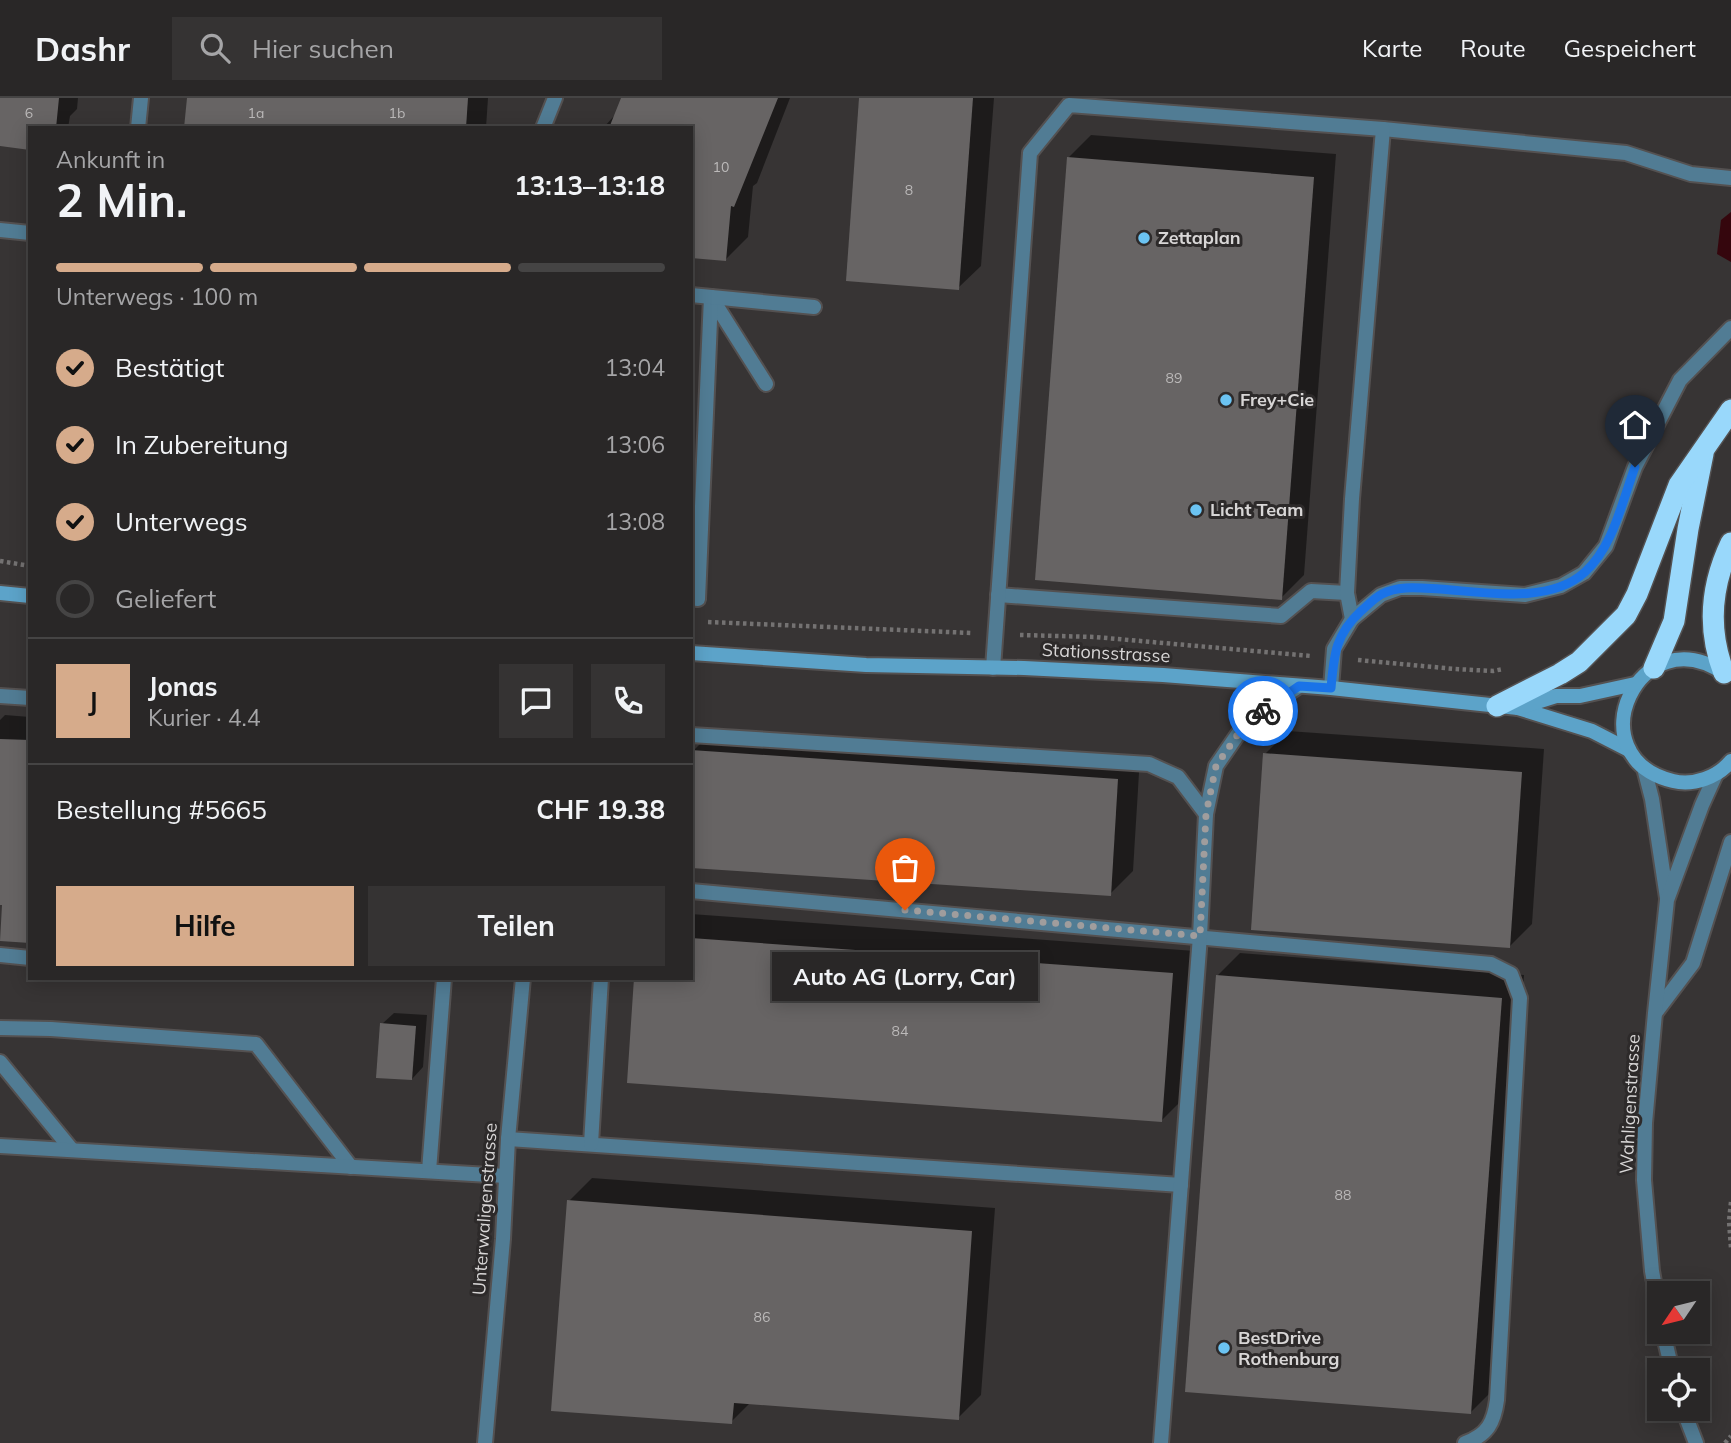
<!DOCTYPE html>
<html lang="de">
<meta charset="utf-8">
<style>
:root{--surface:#292727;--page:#353333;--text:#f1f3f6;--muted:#a5a5a7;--line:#454444;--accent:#d6ab8b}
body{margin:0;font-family:Mulish,sans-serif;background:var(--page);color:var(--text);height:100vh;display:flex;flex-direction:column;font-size:26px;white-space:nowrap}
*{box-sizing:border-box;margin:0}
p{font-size:23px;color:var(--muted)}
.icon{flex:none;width:38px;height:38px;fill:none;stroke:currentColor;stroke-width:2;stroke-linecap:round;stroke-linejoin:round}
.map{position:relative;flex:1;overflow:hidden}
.side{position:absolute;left:28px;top:28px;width:665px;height:854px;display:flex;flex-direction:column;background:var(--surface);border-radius:0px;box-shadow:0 4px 18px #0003,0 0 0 2px var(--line)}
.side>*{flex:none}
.needle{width:46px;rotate:235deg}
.fabs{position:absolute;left:1647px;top:1183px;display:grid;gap:14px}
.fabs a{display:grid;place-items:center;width:63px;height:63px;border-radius:0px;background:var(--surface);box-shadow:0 4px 18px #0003,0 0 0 2px var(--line);font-size:35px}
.pin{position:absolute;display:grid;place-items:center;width:60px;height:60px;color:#fff;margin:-72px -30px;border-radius:50% 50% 50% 0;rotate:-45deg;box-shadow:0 0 7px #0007}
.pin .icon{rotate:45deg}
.courier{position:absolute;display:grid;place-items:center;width:70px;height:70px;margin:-35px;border:5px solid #1a73e8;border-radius:50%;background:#fff;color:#222;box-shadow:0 2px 9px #0007}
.bubble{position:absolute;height:49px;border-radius:0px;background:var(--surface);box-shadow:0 4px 18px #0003,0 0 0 2px var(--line);font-size:23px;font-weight:700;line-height:49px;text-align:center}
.overview em{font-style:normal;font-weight:700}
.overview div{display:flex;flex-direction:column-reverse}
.overview{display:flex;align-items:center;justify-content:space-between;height:119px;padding:0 28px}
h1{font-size:46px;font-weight:700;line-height:52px}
.bar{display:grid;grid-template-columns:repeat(4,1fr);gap:10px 7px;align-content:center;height:84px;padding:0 28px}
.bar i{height:9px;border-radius:5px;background:var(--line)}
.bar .current{background:var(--accent)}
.bar p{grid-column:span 4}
.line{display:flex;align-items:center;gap:18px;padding:0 28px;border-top:2px solid var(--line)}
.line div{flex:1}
.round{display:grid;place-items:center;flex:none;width:74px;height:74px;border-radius:0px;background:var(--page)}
ol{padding:0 28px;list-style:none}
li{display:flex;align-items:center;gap:21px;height:77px}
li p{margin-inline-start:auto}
li .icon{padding:7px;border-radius:50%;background:var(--accent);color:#111;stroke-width:4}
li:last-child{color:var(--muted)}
li i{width:38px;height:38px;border:4px solid var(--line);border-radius:50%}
.action{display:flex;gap:14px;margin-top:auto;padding:14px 28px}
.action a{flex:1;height:80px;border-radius:0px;background:var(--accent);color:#111;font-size:28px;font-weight:700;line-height:80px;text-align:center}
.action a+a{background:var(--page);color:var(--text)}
header{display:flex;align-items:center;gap:42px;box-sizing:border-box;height:98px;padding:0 35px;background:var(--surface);border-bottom:2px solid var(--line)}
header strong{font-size:33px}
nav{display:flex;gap:38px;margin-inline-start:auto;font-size:24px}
.search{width:490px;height:63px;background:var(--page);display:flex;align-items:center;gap:18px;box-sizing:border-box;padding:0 24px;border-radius:0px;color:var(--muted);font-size:26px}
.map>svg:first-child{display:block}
.water{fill:#35060d}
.shadow{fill:#0007}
.building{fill:#676464}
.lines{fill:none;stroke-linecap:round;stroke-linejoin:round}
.service-casing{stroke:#545151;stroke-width:18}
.minor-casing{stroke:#545151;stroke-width:18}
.secondary-casing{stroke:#545151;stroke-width:18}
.motorway-casing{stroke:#545151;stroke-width:24}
.path{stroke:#747272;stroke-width:4.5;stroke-dasharray:3.5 3.5;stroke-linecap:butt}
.service{stroke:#517c94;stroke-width:14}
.minor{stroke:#517c94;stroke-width:14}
.secondary{stroke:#5ca3c9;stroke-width:14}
.motorway{stroke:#99d8fb;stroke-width:21}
.done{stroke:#a09d9d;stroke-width:7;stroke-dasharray:0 12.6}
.route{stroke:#1a73e8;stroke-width:9}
.poi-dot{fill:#6bc3f2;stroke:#2d2a2a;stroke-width:2.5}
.labels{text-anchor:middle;stroke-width:6;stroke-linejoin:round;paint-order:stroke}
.number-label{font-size:14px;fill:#bcbaba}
.poi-label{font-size:18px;font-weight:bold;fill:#d8d6d6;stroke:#2d2a2a;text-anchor:start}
.street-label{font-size:18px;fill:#d8d6d6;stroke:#2d2a2a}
</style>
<header>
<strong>Dashr</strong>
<div class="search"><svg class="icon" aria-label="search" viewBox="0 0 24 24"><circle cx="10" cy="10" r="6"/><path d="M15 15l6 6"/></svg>Hier suchen</div>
<nav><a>Karte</a><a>Route</a><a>Gespeichert</a></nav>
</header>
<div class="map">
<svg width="1731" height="1345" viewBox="0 0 1731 1345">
<rect width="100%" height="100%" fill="#373434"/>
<polygon class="water" points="1731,114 1731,164 1717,156 1721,122"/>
<g class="shadow">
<polygon points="0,0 78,0 77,11 70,18 68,30 30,30 0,46"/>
<polygon points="188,0 488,0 486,30 186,30"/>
<polygon points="623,0 790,0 757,85 753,88 748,139 725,162 691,30 603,30 615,17"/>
<polygon points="861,0 994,0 981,168 958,190"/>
<polygon points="1091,37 1336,56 1304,477 1281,500 1068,60"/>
<polygon points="5,617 30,619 30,843 4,805 0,805 0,622"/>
<polygon points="716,630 1140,659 1133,773 1110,796 693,653"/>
<polygon points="1288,633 1544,651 1532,826 1509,849 1265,656"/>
<polygon points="691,816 1195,853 1185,999 1162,1022 691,880"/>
<polygon points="1240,855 1524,877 1493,1292 1470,1315 1217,878"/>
<polygon points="394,915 427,917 423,969 412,981 382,926"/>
<polygon points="592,1080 995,1110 981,1297 958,1320 751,1304 731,1324 569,1103"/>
</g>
<g class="building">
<polygon points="0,0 59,0 56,30 30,30 30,52 0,48"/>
<polygon points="187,0 468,0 466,30 184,30"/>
<polygon points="621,0 778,0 734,109 731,108 726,163 691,160 691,30 609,30"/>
<polygon points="859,0 973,0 959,192 846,183"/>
<polygon points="1067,59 1314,79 1282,502 1035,482"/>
<polygon points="0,641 30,642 30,845 0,843 2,807 0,807"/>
<polygon points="691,652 1118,681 1111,798 691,770"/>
<polygon points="1263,655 1522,674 1510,850 1251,832"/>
<polygon points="691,840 1173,875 1162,1024 627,985 634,880 691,880"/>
<polygon points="1216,877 1502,900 1471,1316 1185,1294"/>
<polygon points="380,925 416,928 412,982 376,980"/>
<polygon points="567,1102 972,1133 959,1322 734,1305 732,1326 551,1313"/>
</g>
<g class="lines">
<g class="service-casing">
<g id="service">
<polyline points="138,30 141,0"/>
<polyline points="1383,31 1626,55 1691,76 1731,80"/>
<polyline points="711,199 766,286"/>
<polyline points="998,497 1281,518 1311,493 1347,495"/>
<polyline points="691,500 698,501 711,199"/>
<polyline points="993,570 1030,55 1069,7 1383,31 1352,401 1347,495 1352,521"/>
<polyline points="0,598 30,600"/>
<polyline points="691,637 1149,666 1178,679 1206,716"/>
<path d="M691,793L1491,866L1511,876L1520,900L1497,1302C1494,1324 1488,1337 1465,1345"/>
<polyline points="0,857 30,860"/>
<polyline points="0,930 51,931 256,946 351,1069"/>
<polyline points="0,964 72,1052"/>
<polyline points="508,1041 1181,1087"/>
<polyline points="591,1046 601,880"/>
<polyline points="0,1048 506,1078"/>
<polyline points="429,1073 444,880"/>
<polyline points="1161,1345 1200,838 1206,716 1216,668 1238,636 1261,614 1299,588"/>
</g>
</g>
<g class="minor-casing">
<g id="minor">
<polyline points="543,30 555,0"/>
<polyline points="0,132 30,135"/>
<polyline points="691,197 814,209"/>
<polyline points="1331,590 1334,551 1352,521 1381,497 1400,490 1422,490 1525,497 1561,488 1584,475 1606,448 1635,369 1680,282 1731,230"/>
<polyline points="1644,670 1652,701 1667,800"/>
<polyline points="1656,914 1693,865 1731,744"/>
<polyline points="1659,1211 1652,1173 1644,1082 1645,1025 1655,915 1667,802 1702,707 1716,676"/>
<polyline points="1663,1234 1672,1272"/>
<polyline points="1683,1311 1696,1345"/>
<polyline points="485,1345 503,1141 508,1041 523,880"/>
</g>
</g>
<g class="secondary-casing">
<g id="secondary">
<polyline points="0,495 30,498"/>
<polyline points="691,555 866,567 1024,570 1163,577 1331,590 1518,610 1592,633 1629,652"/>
<path d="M1725,576C1639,516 1574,659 1673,683C1694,688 1718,679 1731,663"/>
<polyline points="1518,610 1556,598 1580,598 1635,586"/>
</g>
</g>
<g class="motorway-casing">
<g id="motorway">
<polyline points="1654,570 1674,523 1688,431 1703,356"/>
<path d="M1724,575C1707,531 1711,487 1731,445"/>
<polyline points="1497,608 1560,576 1579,564 1626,517 1637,496 1679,387 1731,312"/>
</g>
</g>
<g class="path">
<polyline points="0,463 30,468"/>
<polyline points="708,524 972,535"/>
<polyline points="1020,537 1095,539 1311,558"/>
<polyline points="1358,562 1455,571 1493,573 1503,571"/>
<polyline points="1731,1104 1729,1123 1731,1150"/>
<polyline points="1725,1345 1731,1338"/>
</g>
<use href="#service" class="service"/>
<use href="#minor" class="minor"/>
<use href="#secondary" class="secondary"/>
<use href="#motorway" class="motorway"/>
</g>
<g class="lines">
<polyline class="done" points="905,812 1200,838 1206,716 1216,668 1238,636 1263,613"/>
<path class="route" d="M1263,613L1299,588L1331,590C1334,557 1335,537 1361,513C1367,508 1374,500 1382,496C1399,487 1420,490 1440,491C1483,494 1549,507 1585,474C1613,449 1622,404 1635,369"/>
</g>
<g class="poi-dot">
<circle cx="1144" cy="140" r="7"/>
<circle cx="1226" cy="302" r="7"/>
<circle cx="1196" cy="412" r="7"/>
<circle cx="1224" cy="1250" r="7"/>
</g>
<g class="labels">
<g class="number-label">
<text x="29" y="20">6</text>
<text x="256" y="20">1a</text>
<text x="397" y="20">1b</text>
<text x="721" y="74">10</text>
<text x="909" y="97">8</text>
<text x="1174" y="285">89</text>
<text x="900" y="938">84</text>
<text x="1343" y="1102">88</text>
<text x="762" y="1224">86</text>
</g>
<g class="poi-label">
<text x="1158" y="146">Zettaplan</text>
<text x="1240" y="308">Frey+Cie</text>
<text x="1210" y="418">Licht Team</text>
<text x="1238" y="1246">BestDrive<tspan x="1238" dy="21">Rothenburg</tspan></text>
</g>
<g class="street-label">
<text transform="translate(1106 555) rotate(3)" y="6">Stationsstrasse</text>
<text transform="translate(1630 1006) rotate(-87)" y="6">Wahligenstrasse</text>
<text transform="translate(485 1111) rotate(-86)" y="6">Unterwaligenstrasse</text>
</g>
</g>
</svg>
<div class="fabs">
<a><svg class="needle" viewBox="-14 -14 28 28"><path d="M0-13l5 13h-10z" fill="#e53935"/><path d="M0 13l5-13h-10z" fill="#a5a5a7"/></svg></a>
<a><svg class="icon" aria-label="locate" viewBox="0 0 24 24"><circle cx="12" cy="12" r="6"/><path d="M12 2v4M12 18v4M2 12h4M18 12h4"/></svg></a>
</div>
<div class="pin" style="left:905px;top:812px;background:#ea580c"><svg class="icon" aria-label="bag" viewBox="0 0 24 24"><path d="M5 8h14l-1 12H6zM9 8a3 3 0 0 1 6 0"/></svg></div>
<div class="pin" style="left:1635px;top:369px;background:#1f2937"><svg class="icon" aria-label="home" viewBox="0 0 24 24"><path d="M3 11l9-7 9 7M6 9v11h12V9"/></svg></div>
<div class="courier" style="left:1263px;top:613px"><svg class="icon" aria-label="bike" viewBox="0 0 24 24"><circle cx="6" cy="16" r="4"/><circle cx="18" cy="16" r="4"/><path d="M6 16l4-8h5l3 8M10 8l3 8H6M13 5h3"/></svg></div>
<div class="bubble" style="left:772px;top:854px;width:266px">Auto AG (Lorry, Car)</div>
<section class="side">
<div class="overview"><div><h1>2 Min.</h1><p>Ankunft in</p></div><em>13:13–13:18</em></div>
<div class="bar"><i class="current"></i><i class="current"></i><i class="current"></i><i></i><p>Unterwegs · 100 m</p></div>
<ol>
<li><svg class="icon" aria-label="check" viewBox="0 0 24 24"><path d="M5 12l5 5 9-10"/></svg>Bestätigt<p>13:04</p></li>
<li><svg class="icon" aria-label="check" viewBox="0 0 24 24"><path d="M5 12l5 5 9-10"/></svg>In Zubereitung<p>13:06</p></li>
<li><svg class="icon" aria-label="check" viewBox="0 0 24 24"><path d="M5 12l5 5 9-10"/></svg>Unterwegs<p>13:08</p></li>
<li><i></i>Geliefert</li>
</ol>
<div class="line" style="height:126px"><b class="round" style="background:var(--accent);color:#111">J</b><div><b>Jonas</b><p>Kurier · 4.4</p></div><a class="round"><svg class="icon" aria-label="chat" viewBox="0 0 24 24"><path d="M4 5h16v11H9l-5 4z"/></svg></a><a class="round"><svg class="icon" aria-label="phone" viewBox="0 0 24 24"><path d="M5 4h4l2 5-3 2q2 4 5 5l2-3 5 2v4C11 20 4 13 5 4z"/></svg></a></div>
<div class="line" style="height:91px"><div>Bestellung #5665</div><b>CHF 19.38</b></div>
<div class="action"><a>Hilfe</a><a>Teilen</a></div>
</section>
</div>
